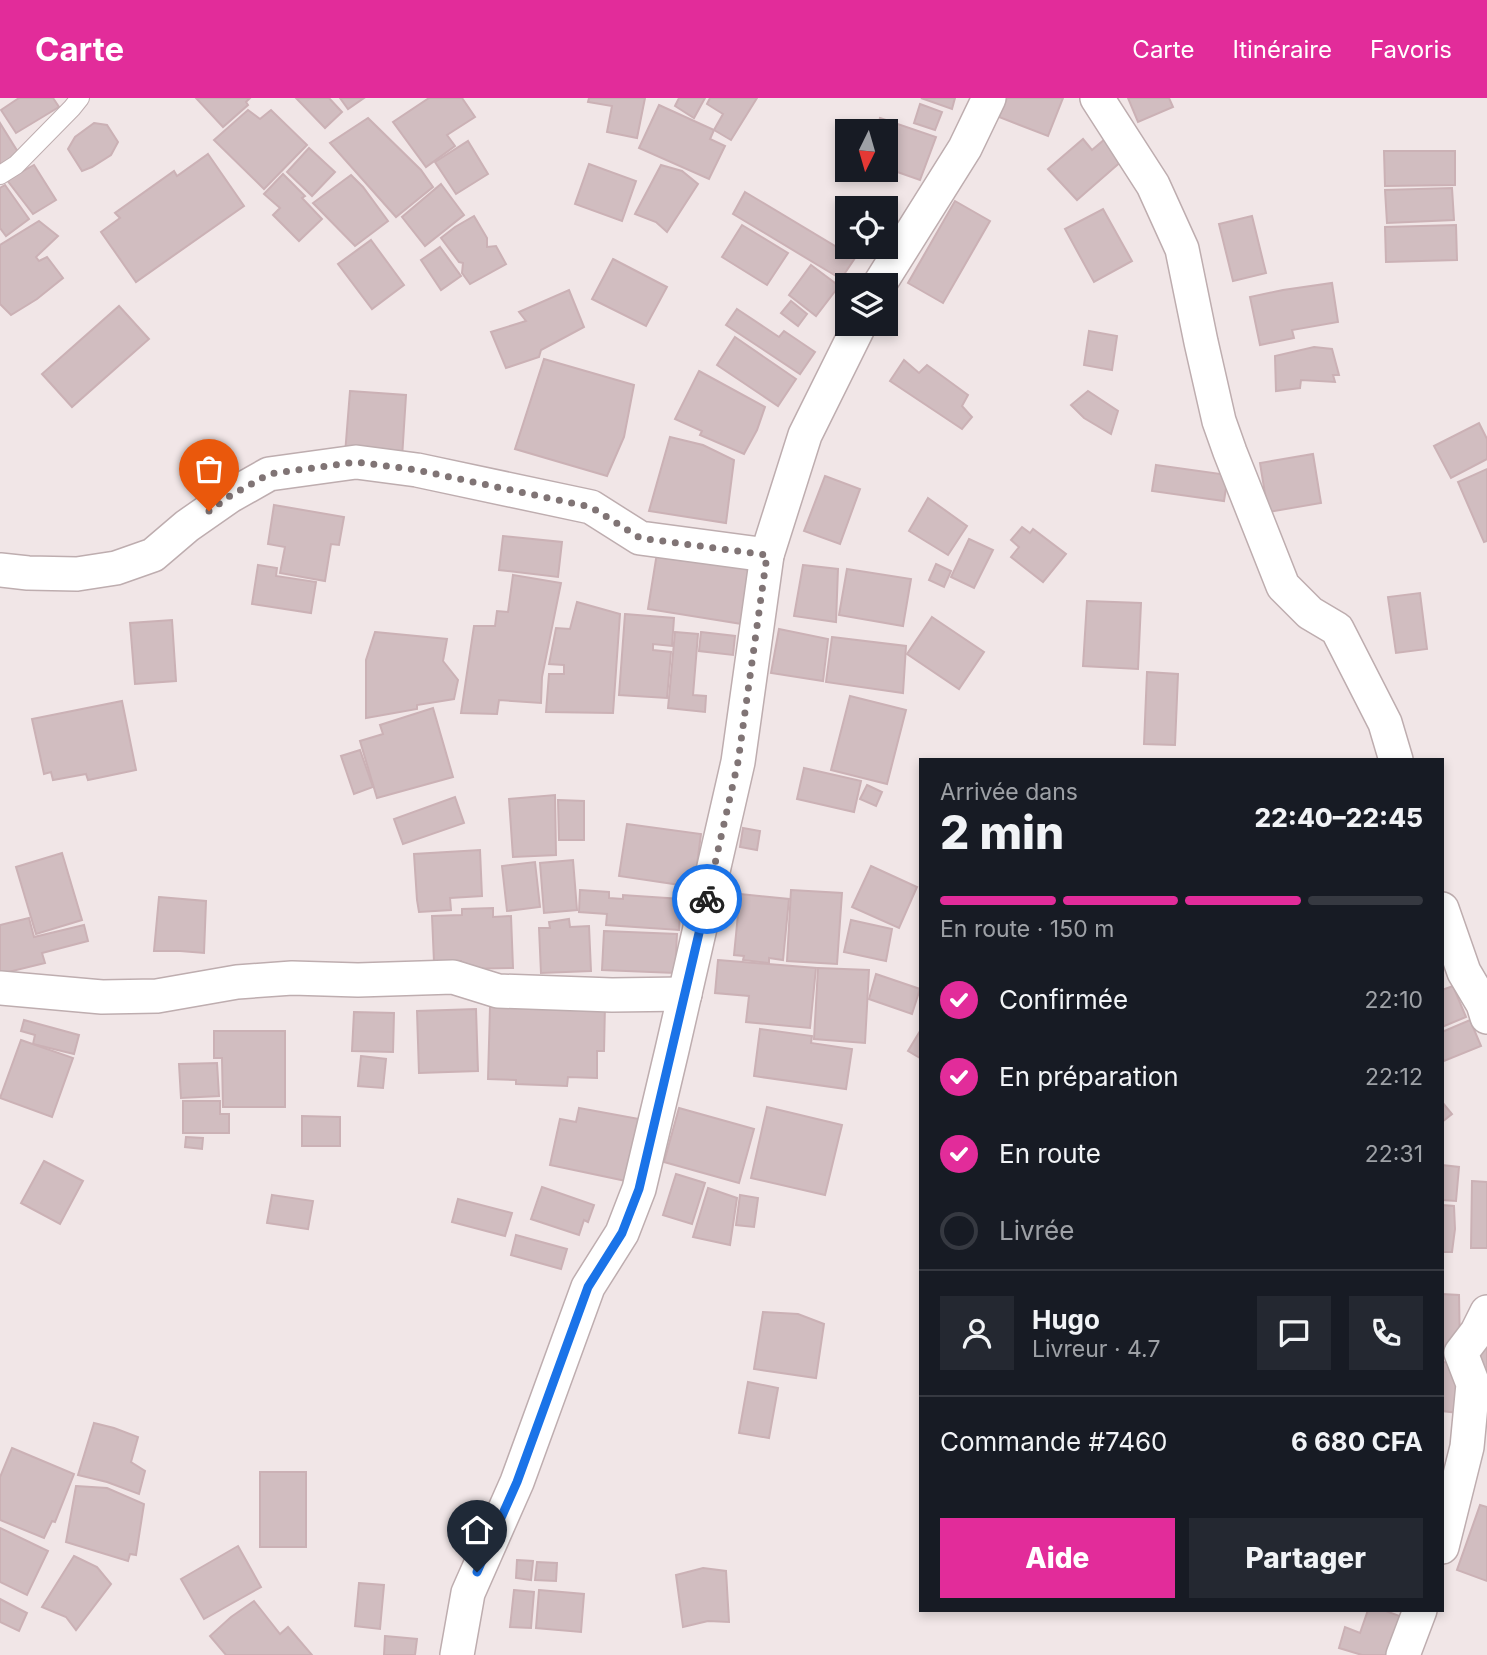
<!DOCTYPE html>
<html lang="fr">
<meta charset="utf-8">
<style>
:root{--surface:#171b24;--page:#242831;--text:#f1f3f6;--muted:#9ea1a6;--line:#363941;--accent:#e22c9a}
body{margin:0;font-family:Inter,sans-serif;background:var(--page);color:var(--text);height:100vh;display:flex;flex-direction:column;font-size:26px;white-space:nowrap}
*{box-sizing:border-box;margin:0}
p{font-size:23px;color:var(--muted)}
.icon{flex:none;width:38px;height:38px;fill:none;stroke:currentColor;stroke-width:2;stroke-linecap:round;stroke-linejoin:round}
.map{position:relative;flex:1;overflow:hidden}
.sheet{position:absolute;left:919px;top:660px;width:525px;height:854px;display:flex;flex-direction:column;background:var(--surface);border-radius:0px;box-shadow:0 4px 10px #0003}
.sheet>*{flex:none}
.needle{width:46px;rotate:185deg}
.fabs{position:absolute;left:835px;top:21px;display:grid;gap:14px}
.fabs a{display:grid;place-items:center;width:63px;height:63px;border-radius:0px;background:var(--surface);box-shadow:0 4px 10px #0003;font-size:35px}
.pin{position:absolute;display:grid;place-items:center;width:60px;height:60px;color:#fff;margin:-72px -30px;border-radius:50% 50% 50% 0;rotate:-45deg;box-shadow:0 0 7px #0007}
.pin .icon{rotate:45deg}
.courier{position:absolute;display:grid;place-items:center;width:70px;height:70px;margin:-35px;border:5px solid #1a73e8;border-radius:50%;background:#fff;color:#222;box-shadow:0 2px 9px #0007}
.summary em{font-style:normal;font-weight:800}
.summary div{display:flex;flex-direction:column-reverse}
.summary{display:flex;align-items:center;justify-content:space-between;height:119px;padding:0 21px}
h1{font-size:46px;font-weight:800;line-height:52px}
.bar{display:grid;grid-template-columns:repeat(4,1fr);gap:10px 7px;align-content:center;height:84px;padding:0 21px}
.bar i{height:9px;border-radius:5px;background:var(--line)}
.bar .selected{background:var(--accent)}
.bar p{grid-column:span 4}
.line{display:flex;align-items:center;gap:18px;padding:0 21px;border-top:2px solid var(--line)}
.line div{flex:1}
.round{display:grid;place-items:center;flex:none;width:74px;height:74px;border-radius:0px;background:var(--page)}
ol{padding:0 21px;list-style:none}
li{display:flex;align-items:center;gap:21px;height:77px}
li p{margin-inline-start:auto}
li .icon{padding:7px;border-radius:50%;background:var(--accent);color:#fff;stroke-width:4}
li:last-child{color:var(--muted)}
li i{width:38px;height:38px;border:4px solid var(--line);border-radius:50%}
.cta{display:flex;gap:14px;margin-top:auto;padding:14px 21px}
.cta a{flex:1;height:80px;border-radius:0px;background:var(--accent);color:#fff;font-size:28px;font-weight:800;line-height:80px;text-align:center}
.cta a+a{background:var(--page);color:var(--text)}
header{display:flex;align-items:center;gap:42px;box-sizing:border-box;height:98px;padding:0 35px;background:var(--accent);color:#fff}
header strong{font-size:33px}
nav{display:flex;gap:38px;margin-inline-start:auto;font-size:24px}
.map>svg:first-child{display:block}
.building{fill:#d1bdc0;stroke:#cbb1b5;stroke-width:2}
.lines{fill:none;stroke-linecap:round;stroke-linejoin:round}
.lane-casing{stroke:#beadaf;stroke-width:20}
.street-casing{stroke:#beadaf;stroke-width:36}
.lane{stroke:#fff;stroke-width:18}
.street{stroke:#fff;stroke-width:33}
.done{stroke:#807475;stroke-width:7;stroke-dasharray:0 12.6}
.route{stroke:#1a73e8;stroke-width:9}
</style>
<header>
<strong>Carte</strong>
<nav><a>Carte</a><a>Itinéraire</a><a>Favoris</a></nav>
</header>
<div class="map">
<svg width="1487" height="1557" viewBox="0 0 1487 1557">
<rect width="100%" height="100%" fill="#f1e6e7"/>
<g class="building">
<polygon points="19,0 53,0 59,9 16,35 1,12"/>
<polygon points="196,0 250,0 246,4 248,7 223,29"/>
<polygon points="296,0 329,0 342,14 325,30"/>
<polygon points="340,0 364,0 348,11"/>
<polygon points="429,0 462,0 475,19 447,37 455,48 426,69 393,24"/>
<polygon points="589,0 645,0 637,40 607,34 612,8 588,4"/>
<polygon points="679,0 705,0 694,20 675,8"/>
<polygon points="710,0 757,0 731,42 714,32 723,16 707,6"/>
<polygon points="921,0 955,0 952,11"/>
<polygon points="1007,0 1063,0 1048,38 999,19"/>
<polygon points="1128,0 1169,0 1173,9 1138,24"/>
<polygon points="920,6 942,14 935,32 914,25"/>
<polygon points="659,7 714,32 710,41 725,48 709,81 639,50"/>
<polygon points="248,12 260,21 271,12 307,47 264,91 214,42"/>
<polygon points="368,20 421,72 433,89 396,119 330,45"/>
<polygon points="880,20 936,39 920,82 886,70 886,33 876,33"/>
<polygon points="0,25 21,59 0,71"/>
<polygon points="94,25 107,27 118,44 111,57 92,69 82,73 68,51 75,39"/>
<polygon points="1083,41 1092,52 1105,41 1123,62 1077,102 1048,71"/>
<polygon points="468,43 488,76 456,96 435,64"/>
<polygon points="309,50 335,74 312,98 287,74"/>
<polygon points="1384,53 1455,53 1455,87 1385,88"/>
<polygon points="208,56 244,108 136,184 101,134 120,120 115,115 174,73 177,78"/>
<polygon points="589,66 636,83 622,123 575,106"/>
<polygon points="34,67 56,102 33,116 7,82"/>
<polygon points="661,67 682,73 698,86 667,134 656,124 635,116"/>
<polygon points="283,76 305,98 302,100 322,121 299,143 273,117 280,110 264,96"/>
<polygon points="351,77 363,89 388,123 355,148 313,105"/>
<polygon points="441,86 464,117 425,148 402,119"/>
<polygon points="5,87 29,121 6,138 0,130 0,90"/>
<polygon points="1452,90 1454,122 1387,125 1385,92"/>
<polygon points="745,94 855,160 841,181 733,116"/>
<polygon points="955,103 990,123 943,205 908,185"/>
<polygon points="1103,111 1132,163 1094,184 1065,131"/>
<polygon points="474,118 487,140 487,149 496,148 506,166 470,186 462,175 463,165 459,164 441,140 455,129"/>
<polygon points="1252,118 1266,175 1233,183 1219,126"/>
<polygon points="39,123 58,138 36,159 39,163 47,159 63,180 37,201 11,217 0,206 0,147"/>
<polygon points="742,127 788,155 767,187 722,159"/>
<polygon points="1456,127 1457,162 1386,164 1385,129"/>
<polygon points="371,142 404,187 372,211 338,166"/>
<polygon points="440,149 461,178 441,192 421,162"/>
<polygon points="613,161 667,189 646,228 592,201"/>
<polygon points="811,167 839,188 816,218 789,197"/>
<polygon points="1332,185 1338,224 1292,232 1294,240 1260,247 1250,199 1283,192"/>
<polygon points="569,192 584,229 541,252 539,259 506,270 491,234 526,223 519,214"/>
<polygon points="791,203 807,216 798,228 781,215"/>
<polygon points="119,208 149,241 72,309 42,276"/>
<polygon points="737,211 779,239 784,233 815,254 800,276 726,227"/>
<polygon points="1089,233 1117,238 1112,272 1084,267"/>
<polygon points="735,239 796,281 778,308 717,267"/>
<polygon points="1314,249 1332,251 1339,277 1333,277 1335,284 1301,282 1300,290 1276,293 1275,258"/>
<polygon points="544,261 634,287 624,339 607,378 515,351"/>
<polygon points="904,262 919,275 927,267 968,297 962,308 972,319 962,331 890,283"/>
<polygon points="699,273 765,309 757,332 744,356 700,337 702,333 675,321"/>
<polygon points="350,293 406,297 402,360 345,356"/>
<polygon points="1088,293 1118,313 1111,336 1084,320 1071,307"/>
<polygon points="1479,325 1487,341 1487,361 1451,380 1434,348"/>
<polygon points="670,339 703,347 734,362 726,425 649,413"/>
<polygon points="1313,356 1321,405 1268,414 1260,365"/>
<polygon points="1156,367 1228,377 1224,403 1152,393"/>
<polygon points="1487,371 1487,443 1484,444 1458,384"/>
<polygon points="825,378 860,391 840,446 804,433"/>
<polygon points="928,400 967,428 948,457 909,433"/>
<polygon points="274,407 344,419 339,447 331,446 325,483 280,475 285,449 268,446"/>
<polygon points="1022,429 1030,435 1033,431 1066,456 1043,484 1011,459 1019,449 1011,442"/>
<polygon points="503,438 562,444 558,479 499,472"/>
<polygon points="969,441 993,452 974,490 951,479"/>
<polygon points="657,455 751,469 742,526 648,511"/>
<polygon points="936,466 951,473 944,489 929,482"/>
<polygon points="258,467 277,470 276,478 316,484 311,515 252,506"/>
<polygon points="803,467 838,471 836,524 794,518"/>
<polygon points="847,471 911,481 903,528 839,517"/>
<polygon points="513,477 561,485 542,579 541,605 499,602 497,616 461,615 474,528 495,528 497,513 508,514"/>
<polygon points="1420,495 1427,551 1396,555 1388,499"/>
<polygon points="1087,503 1141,505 1138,571 1083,568"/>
<polygon points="577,504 620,516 613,615 546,614 549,576 564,576 564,567 549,566 556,530 570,531"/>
<polygon points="625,516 674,520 672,548 653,546 653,552 671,554 667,600 619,597"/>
<polygon points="932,519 984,554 959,591 907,556"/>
<polygon points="172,522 176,583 135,586 130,525"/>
<polygon points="779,531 828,541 823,583 771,575"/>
<polygon points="375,534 447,541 443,563 458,582 454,601 417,607 417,611 366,620 366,562"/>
<polygon points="675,534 698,536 693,597 706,598 705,614 668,610"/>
<polygon points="701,534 735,538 733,557 699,553"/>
<polygon points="832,539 906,548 903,595 826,584"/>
<polygon points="1147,574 1178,576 1175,647 1144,646"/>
<polygon points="850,598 906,612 887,686 831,672"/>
<polygon points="122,603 136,672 88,682 86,676 53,682 51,674 44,676 32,621"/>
<polygon points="433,610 453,679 377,700 360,643 383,636 380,627"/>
<polygon points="360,652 373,689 354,696 341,658"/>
<polygon points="804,670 861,683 854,714 797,701"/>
<polygon points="867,687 882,694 876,708 860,701"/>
<polygon points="555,697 556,757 513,759 509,701"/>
<polygon points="455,699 464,725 403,746 394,721"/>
<polygon points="558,702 584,703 584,742 559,742"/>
<polygon points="627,726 701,736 694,789 619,778"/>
<polygon points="743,730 760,733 757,752 740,749"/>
<polygon points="480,752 482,798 450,800 451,812 419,814 417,802 414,756"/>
<polygon points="62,755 82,822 36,836 16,769"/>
<polygon points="573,762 577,812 544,815 540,765"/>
<polygon points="535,764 540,809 507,813 502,768"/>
<polygon points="871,768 917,789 899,830 852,809"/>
<polygon points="580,792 609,794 609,800 623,801 623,797 681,801 679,832 606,827 607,816 579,814"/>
<polygon points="791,792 842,795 837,866 787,863"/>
<polygon points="740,796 789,801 783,862 769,860 769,865 743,862 744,858 734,857"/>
<polygon points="159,799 206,803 204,855 180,853 154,853"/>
<polygon points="493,810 493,819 511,818 513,870 461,871 461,863 434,864 432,818 462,817 462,811"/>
<polygon points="29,820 34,839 84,827 88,843 42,855 45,865 0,876 0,827"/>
<polygon points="569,821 570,829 589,828 591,873 541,875 539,830 550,830 549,824"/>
<polygon points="851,822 892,831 886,863 844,854"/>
<polygon points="604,833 677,836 675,875 602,872"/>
<polygon points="718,862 816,870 810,930 746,924 749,898 715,895"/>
<polygon points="818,870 869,872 865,945 814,941"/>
<polygon points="876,876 920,891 912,916 869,901"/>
<polygon points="1453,888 1466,919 1442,929 1442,892"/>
<polygon points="605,906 604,953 597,953 597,980 568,979 567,988 516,986 516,982 488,981 490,909"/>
<polygon points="476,911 478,973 419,975 417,913"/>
<polygon points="354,914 394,915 393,954 352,953"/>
<polygon points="24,922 79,937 74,956 33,946 35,937 21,933"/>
<polygon points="1470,922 1481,948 1444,963 1442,958 1442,934"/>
<polygon points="760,931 812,938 811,945 852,951 846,991 754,978"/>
<polygon points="214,933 285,933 285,1009 223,1009 222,960 214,960"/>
<polygon points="920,933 920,960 908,953"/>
<polygon points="21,942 73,960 52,1019 0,1000"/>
<polygon points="361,958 386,961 383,990 358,988"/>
<polygon points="217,965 219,998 181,1000 179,966"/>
<polygon points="183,1003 220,1003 220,1016 229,1016 229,1035 183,1035"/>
<polygon points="1442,1004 1452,1016 1442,1024"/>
<polygon points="767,1009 842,1027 825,1097 751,1080"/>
<polygon points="579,1010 639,1021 626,1083 550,1067 560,1021 576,1024"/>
<polygon points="679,1010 754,1031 739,1085 664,1064"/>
<polygon points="302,1018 340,1019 340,1048 302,1048"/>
<polygon points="186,1039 203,1040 202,1051 185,1049"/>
<polygon points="44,1063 83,1083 60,1126 21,1105"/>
<polygon points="1442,1067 1459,1069 1456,1103 1442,1102"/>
<polygon points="676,1076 705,1085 692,1126 663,1117"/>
<polygon points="1472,1083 1487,1084 1487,1150 1471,1150"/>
<polygon points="542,1089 594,1107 588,1124 584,1122 579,1137 531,1121"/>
<polygon points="708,1090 737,1100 730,1147 693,1139"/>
<polygon points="272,1097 313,1103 308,1131 267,1125"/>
<polygon points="740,1097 758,1100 754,1129 736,1127"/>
<polygon points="458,1101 512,1115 505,1138 452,1124"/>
<polygon points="1442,1107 1454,1108 1455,1131 1452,1154 1442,1154"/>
<polygon points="516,1137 567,1151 561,1171 511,1157"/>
<polygon points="1442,1196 1459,1197 1460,1251 1442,1251"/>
<polygon points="763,1214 798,1216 824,1226 816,1280 754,1271"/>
<polygon points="1487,1236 1487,1275 1467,1254"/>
<polygon points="1442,1264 1456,1265 1460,1315 1442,1313"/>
<polygon points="748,1284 778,1290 769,1340 739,1335"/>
<polygon points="94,1325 114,1330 138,1339 131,1364 145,1373 139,1396 107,1384 78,1377"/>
<polygon points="12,1350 74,1376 55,1424 52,1423 44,1440 0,1422 0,1379"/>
<rect x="260" y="1374" width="46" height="75"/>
<polygon points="76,1388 107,1390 144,1406 136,1457 130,1456 128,1463 66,1444"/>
<polygon points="1480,1407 1487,1409 1487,1483 1457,1472"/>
<polygon points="0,1430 48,1453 27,1497 0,1484"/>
<polygon points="238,1448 261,1489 204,1521 181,1481"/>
<polygon points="74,1458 97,1469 111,1486 76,1532 66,1519 42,1509"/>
<polygon points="517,1462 533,1463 531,1482 516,1480"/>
<polygon points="537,1464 557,1465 556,1483 535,1482"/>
<polygon points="703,1470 726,1473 729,1524 708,1523 683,1529 676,1477"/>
<polygon points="359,1485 384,1487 380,1531 355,1528"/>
<polygon points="514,1492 534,1494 531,1530 510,1529"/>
<polygon points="539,1492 584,1496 581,1534 536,1530"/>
<polygon points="0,1501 27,1515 19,1533 0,1524"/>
<polygon points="254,1503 280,1536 288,1529 312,1557 226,1557 210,1538 231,1519"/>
<polygon points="1368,1512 1383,1512 1408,1521 1396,1557 1362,1557 1339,1550 1345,1529 1360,1535"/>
<polygon points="385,1538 417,1541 415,1557 384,1557"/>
</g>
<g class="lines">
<g class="lane-casing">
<polyline id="lane" points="0,77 16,67 72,10 80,0"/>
</g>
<g class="street-casing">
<g id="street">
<polyline points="1097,0 1153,87 1182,151 1201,244 1219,323 1230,354 1283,488 1310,515 1337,531 1385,625 1396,662"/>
<polyline points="879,187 965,50 989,0"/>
<polyline points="0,472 28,475 77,476 116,470 153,457 187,428 230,398 269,376 356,364 417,372 591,409 640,440 767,457"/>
<polyline points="1442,811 1464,874 1483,906 1487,919"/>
<polyline points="0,890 102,899 157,898 237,884 292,880 358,882 453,879 498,893 612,897 685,896"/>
<polyline points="1442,1449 1467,1349 1473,1286 1461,1255 1477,1234 1487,1214"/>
<polyline points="457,1557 468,1495 517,1384 588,1189 622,1135 639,1091 672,952 738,664 767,457 805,337 860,226"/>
<polyline points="1403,1557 1420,1512"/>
</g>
</g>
<use href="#lane" class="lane"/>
<use href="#street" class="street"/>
</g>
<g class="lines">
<polyline class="done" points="209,413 230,398 269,376 356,364 417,372 591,409 640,440 767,457 738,664 707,801"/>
<polyline class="route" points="477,1474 517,1384 588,1189 622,1135 639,1091 707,801"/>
</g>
</svg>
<div class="fabs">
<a><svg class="needle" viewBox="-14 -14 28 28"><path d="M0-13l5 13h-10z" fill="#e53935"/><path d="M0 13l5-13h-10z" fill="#9ea1a6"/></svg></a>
<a><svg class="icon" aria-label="locate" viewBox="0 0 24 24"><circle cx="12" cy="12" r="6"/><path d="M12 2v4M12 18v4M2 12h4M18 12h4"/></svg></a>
<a><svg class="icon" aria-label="layers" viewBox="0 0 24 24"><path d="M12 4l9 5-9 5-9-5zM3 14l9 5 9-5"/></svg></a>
</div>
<div class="pin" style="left:209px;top:413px;background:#ea580c"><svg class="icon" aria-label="bag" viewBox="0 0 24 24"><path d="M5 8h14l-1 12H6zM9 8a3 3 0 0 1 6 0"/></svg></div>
<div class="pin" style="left:477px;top:1474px;background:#1f2937"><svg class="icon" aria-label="home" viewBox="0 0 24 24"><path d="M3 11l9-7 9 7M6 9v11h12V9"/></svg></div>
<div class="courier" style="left:707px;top:801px"><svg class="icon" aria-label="bike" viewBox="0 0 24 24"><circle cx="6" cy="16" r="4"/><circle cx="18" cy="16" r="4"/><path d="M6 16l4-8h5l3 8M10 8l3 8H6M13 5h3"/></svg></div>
<section class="sheet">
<div class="summary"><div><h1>2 min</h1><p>Arrivée dans</p></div><em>22:40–22:45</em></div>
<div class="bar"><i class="selected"></i><i class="selected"></i><i class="selected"></i><i></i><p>En route · 150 m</p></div>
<ol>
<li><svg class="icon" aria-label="check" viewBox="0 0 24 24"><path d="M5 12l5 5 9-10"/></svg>Confirmée<p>22:10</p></li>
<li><svg class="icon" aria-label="check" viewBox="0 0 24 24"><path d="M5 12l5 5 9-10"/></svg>En préparation<p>22:12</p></li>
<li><svg class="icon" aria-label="check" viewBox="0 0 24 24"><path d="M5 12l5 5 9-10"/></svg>En route<p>22:31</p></li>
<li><i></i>Livrée</li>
</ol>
<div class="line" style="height:126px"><a class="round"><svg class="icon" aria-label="person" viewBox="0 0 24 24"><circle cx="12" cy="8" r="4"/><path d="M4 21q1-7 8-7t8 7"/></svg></a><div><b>Hugo</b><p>Livreur · 4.7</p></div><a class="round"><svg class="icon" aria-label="chat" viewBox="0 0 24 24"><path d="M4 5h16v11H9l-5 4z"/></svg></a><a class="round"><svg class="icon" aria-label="phone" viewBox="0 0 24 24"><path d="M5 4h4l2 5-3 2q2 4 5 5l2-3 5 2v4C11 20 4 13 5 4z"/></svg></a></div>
<div class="line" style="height:91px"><div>Commande #7460</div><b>6 680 CFA</b></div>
<div class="cta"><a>Aide</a><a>Partager</a></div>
</section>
</div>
